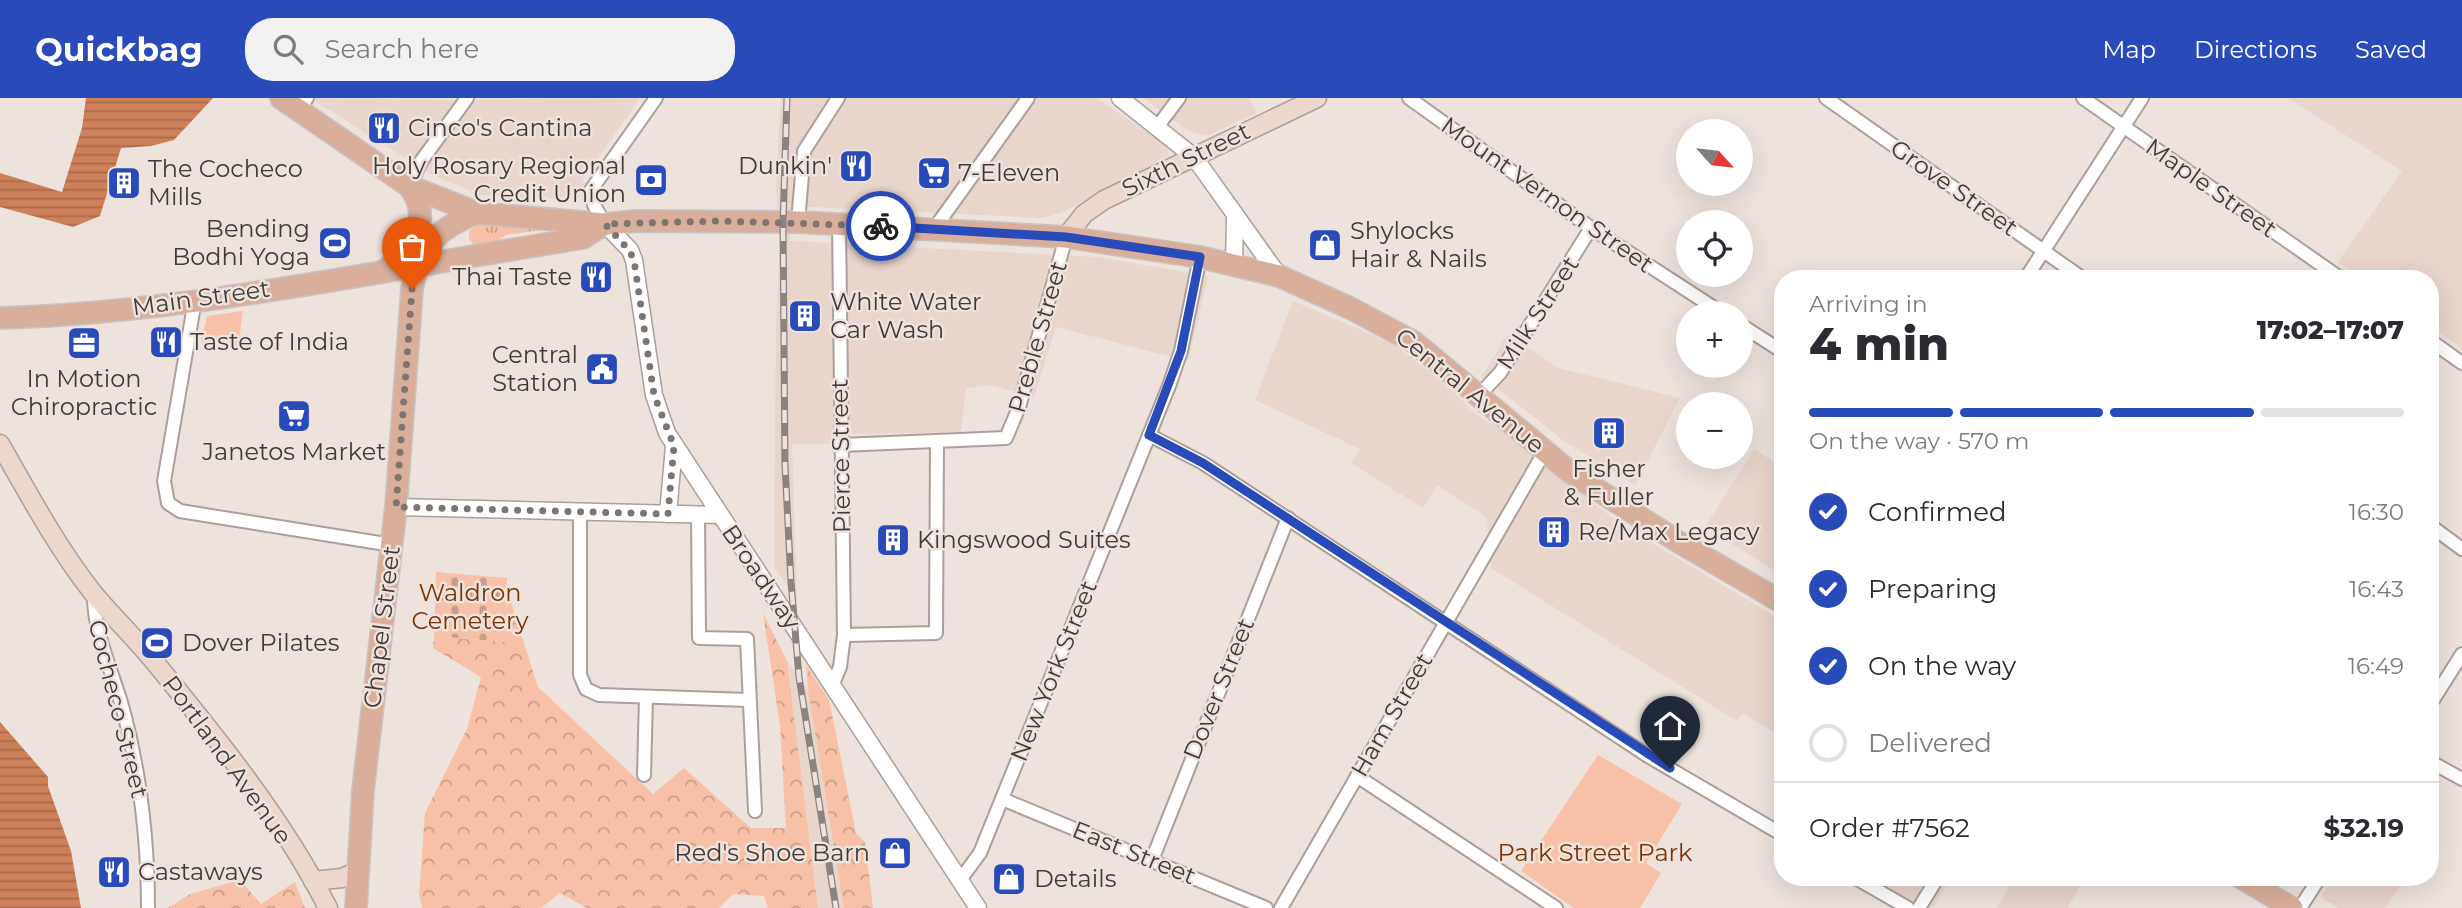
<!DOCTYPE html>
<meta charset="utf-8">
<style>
:root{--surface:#fff;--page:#f2f2f3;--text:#2b2b33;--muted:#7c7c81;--line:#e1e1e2;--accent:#294bba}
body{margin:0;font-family:Montserrat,sans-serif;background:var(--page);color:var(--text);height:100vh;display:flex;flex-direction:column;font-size:26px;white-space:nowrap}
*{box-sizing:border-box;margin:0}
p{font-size:23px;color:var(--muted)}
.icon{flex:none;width:38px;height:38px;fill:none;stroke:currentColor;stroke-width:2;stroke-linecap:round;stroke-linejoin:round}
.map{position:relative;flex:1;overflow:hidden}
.drawer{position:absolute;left:1774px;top:172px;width:665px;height:616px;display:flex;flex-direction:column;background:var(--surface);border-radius:28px;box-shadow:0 7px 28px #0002}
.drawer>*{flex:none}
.needle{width:46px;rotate:117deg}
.controls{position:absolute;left:1676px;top:21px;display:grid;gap:14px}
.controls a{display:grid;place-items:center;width:77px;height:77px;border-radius:50%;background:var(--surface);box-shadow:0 7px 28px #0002;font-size:35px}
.pin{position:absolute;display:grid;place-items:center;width:60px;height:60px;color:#fff;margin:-72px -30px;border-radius:50% 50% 50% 0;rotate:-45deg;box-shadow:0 0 7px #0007}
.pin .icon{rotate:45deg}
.courier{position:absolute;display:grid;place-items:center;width:70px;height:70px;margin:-35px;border:5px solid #294bba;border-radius:50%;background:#fff;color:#222;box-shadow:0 2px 9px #0007}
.headline em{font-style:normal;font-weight:800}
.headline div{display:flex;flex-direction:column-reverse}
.headline{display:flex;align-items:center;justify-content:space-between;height:119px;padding:0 35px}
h1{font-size:46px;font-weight:800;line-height:52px}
.bar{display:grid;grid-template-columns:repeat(4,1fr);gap:10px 7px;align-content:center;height:84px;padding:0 35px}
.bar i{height:9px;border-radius:5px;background:var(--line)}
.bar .selected{background:var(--accent)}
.bar p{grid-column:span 4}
.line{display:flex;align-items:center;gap:18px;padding:0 35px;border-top:2px solid var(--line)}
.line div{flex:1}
ol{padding:0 35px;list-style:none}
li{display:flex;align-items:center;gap:21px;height:77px}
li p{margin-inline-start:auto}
li .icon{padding:7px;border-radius:50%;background:var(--accent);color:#fff;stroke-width:4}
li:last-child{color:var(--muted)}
li i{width:38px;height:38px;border:4px solid var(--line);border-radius:50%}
header{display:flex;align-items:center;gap:42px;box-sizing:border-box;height:98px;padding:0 35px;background:var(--accent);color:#fff}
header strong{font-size:33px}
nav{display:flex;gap:38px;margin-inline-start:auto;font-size:24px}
.search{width:490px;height:63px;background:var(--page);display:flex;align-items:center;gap:18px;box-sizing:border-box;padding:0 24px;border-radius:28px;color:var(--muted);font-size:26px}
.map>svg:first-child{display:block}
.built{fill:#e8d5cc}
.grass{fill:url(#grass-tufts)}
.forest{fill:url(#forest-crowns)}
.cemetery{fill:url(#cemetery-stones)}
.park{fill:#f8c1a7}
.water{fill:url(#water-rules)}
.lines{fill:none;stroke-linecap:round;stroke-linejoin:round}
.minor-casing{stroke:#aa9f9a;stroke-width:16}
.tertiary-casing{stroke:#aa9f9a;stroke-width:19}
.secondary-casing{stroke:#aa9f9a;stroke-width:21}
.primary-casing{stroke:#c6c4c4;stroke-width:24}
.minor{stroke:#fff;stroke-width:12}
.tertiary{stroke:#fff;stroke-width:16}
.secondary{stroke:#ecd7cd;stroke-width:18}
.primary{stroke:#d9af9b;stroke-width:21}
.rail-casing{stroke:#8b837f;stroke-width:7}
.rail{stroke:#eee2dc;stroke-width:4.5;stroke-dasharray:13;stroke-linecap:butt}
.done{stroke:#7d7572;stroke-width:7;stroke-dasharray:0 12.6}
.route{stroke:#294bba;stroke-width:9}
.labels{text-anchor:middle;stroke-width:5;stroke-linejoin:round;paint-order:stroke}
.poi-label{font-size:24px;fill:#403b39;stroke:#eee2dc;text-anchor:start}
.street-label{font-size:24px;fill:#403b39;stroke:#eee2dc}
.park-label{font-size:24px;fill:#7c3405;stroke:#eee2dc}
</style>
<header>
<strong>Quickbag</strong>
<div class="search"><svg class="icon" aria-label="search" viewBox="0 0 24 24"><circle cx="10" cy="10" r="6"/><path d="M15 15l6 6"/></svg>Search here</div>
<nav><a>Map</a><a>Directions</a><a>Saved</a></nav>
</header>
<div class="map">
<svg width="2462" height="810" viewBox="0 0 2462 810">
<defs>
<pattern id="grass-tufts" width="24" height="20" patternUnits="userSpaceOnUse" patternTransform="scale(1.75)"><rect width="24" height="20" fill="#f8c1a7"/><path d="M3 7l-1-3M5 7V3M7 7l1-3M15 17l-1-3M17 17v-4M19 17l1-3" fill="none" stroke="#ca9e89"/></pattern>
<pattern id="forest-crowns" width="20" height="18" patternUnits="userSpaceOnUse" patternTransform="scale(1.75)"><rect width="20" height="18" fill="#f8c1a7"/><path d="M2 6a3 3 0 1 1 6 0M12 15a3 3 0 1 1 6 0" fill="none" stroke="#ca9e89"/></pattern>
<pattern id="cemetery-stones" width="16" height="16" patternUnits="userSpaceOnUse" patternTransform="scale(1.75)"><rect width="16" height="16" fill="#f8c1a7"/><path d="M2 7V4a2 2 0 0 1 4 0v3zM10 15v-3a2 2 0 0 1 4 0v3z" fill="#ca9e89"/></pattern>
<pattern id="water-rules" width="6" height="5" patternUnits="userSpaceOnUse" patternTransform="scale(1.75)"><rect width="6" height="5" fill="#ce8059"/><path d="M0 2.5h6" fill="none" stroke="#a96a4b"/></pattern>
</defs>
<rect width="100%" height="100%" fill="#eee2dc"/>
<g class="built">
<polygon points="317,0 447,2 640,0 582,83 586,86 577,97 565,101 480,97 431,76 315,3"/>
<polygon points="781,0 1097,0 1168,49 1168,58 1065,113 1044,120 791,108 790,143 1096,159 1208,178 1188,263 1056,229 1034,299 990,287 966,290 961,334 850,336 833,346 792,346 797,502 774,469 776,229 780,147 776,87"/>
<polygon points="1144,0 1249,0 1257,15 1206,38 1188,33"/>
<polygon points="2288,0 2462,0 2462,250 2431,229 2431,180 2361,180 2338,164 2402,73"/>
<polygon points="1293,203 1394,246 1453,293 1475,316 1505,334 1620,426 1783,523 1783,640 1743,615 1737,623 1491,470 1487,419 1437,387 1423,410 1351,365 1360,351 1255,302"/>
<polygon points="1508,236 1558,270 1680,300 1635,387 1564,343 1482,278"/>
<polygon points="1754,351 1783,370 1783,478 1705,429"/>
<polygon points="787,563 808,592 844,810 818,810"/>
<polygon points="1854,779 1951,779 1934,809 1904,807"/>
<polygon points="2014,779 2086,779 2067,810 1997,810"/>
<polygon points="2333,779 2407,779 2385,810 2338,810 2321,799"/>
</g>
<polygon class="grass" points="479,124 547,131 506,137 492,147 475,148 469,141 469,134"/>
<g class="forest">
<polygon points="507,491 538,589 653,696 684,670 751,730 786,730 780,628 763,515 787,563 818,810 768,810 764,798 733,796 719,810 587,810 560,795 541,810 422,810 419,797 425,715 467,631 481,579 433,550 434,538 505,544"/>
<polygon points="806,567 829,602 856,735 865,744 873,810 844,810 808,592"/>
<polygon points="240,782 261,806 295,784 305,810 168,810 190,796"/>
</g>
<polygon class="cemetery" points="436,474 507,480 505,544 434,538"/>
<g class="park">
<polygon points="243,213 238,251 201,244 207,218"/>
<polygon points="1598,657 1682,706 1646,765 1661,775 1640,810 1574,810 1521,773"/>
</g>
<g class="water">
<polygon points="86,0 213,0 174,42 151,48 121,50 100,118 73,129 0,109 0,75 62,94 82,30"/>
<polygon points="0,624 48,679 48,688 71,753 81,810 0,810"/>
</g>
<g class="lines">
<g class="minor-casing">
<g id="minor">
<polyline points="1409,0 1591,130 1722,215"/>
<polyline points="1826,0 2082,180"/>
<polyline points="2083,0 2340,180"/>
<polyline points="299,12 307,0"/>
<polyline points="1158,28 1179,0"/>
<polyline points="409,88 422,62 467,0"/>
<polyline points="798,124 804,53 838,0"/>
<polyline points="605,126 594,107 591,92 656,0"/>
<polyline points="934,131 1028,0"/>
<polyline points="2026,180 2142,0"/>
<polyline points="195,202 164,383 168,405 180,413 392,447"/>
<polyline points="1741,227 1783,254"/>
<polyline points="2431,243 2462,265"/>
<polyline points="1480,296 1500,275 1591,130"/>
<polyline points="1149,337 1203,365 1648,658 1783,737"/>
<polyline points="841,347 1006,340 1019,309 1066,139"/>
<polyline points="580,414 580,577 586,591 599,597 749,602"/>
<polyline points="698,417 699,540 747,541 755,713"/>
<polyline points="2431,428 2462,451"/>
<path d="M94,495C93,537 115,578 125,619C141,682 148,745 148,810"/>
<polyline points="844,537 936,535 937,344"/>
<polyline points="832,588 840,569 844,537 839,126"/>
<polyline points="2431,605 2462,556"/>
<polyline points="2431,664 2462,681"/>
<polyline points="644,677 646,599"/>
<polyline points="1357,678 1556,810"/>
<polyline points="1002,701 1266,810"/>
<polyline points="1152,762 1288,420"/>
<polyline points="1854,779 1908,810"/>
<polyline points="960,782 980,755 1169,288 1181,253 1200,159"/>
<polyline points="1281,810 1545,353"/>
<polyline points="1919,810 1938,779"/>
<polyline points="2300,810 2320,779"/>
</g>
</g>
<g class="tertiary-casing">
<g id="tertiary">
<polyline points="1120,0 1194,59 1279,178"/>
<polyline points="605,126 630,152 634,162 654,297 667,335 978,810"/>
<polyline points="1234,166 1235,120"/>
<polyline points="396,409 720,417"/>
<polyline points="668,416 674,348"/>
</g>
</g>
<g class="secondary-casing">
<g id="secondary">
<polyline points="1066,139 1084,116 1104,102 1317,0"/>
<path d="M0,346C29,397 57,449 93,495C112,518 134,539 153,562C216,639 283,721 328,810"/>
<polyline points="313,783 342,780 356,774"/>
</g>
</g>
<g class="primary-casing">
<g id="primary">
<polyline points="281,0 409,88 477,115 605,126 637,123 798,124 1066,139 1200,159 1279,178 1350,210 1414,244 1570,374 1677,443 1783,505"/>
<path d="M387,171C413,146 434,122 409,88"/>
<path d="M0,220C196,214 390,170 583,140L605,126"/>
<polyline points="2240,779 2292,810"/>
<path d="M356,810L363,692L396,409L412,191C420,148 438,130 477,115"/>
</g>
</g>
<use href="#minor" class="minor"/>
<use href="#tertiary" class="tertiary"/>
<use href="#secondary" class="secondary"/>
<use href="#primary" class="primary"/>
<g class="rail-casing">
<polyline id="rail" points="787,0 783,125 785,367 791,484 799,579 836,810"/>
</g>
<use href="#rail" class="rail"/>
</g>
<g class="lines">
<polyline class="done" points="412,191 396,409 668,416 674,348 654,297 634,162 629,152 605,126 719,123 881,128"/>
<polyline class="route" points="881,128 1066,139 1200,159 1181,253 1149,337 1203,365 1670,670"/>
</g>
<defs>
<g id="restaurant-square" transform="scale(1.75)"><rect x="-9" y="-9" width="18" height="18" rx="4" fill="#294bba" stroke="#eee2dc"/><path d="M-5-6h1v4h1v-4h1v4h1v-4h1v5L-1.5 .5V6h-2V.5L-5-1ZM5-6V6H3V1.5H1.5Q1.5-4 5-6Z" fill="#fff"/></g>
<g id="supermarket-square" transform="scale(1.75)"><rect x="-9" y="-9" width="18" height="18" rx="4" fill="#294bba" stroke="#eee2dc"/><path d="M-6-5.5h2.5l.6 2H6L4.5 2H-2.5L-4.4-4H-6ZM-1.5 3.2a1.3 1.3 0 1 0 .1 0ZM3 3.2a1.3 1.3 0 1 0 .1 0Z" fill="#fff"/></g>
<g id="bank-square" transform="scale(1.75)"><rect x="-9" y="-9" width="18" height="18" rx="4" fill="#294bba" stroke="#eee2dc"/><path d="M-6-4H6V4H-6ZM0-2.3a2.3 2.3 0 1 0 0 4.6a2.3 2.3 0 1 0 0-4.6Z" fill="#fff"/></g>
<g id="building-square" transform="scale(1.75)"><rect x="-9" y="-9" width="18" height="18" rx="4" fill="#294bba" stroke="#eee2dc"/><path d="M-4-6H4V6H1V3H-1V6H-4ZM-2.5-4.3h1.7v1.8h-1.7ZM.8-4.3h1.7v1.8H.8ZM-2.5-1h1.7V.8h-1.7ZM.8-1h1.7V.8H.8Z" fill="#fff"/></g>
<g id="stadium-square" transform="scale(1.75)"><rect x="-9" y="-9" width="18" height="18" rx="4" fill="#294bba" stroke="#eee2dc"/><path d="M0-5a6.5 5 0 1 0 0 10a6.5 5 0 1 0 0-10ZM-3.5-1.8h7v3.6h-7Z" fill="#fff"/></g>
<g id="shop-square" transform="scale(1.75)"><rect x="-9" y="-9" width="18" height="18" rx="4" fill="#294bba" stroke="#eee2dc"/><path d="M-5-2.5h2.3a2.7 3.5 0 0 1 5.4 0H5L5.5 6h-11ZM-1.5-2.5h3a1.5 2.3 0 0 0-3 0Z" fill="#fff"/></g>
<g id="office-square" transform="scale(1.75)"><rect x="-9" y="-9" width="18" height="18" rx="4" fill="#294bba" stroke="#eee2dc"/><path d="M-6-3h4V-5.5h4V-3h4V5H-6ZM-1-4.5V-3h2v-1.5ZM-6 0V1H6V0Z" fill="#fff"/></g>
<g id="civic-square" transform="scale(1.75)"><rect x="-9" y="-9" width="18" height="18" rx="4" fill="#294bba" stroke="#eee2dc"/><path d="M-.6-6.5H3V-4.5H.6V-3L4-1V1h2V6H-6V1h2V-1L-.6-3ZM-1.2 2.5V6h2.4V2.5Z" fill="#fff"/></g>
</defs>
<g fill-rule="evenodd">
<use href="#restaurant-square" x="384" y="30"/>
<use href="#restaurant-square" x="856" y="68"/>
<use href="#supermarket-square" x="934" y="75"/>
<use href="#bank-square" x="651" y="82"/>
<use href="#building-square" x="124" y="85"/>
<use href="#stadium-square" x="335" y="145"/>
<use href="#shop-square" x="1325" y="147"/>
<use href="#restaurant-square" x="596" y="179"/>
<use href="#building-square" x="805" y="218"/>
<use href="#restaurant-square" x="166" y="244"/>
<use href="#office-square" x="84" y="245"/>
<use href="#civic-square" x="602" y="271"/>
<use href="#supermarket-square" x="294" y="318"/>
<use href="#building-square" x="1609" y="335"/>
<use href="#building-square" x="1554" y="434"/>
<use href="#building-square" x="893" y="442"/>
<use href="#stadium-square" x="157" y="545"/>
<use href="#shop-square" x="895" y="755"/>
<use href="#restaurant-square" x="114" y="774"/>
<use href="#shop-square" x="1009" y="781"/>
</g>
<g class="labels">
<g class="poi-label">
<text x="408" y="38">Cinco's Cantina</text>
<text x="626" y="76" text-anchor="end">Holy Rosary Regional<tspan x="626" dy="28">Credit Union</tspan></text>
<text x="832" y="76" text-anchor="end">Dunkin'</text>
<text x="148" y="79">The Cocheco<tspan x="148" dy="28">Mills</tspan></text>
<text x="958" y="83">7-Eleven</text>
<text x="310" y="139" text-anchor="end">Bending<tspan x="310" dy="28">Bodhi Yoga</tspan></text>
<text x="1350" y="141">Shylocks<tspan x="1350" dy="28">Hair &amp; Nails</tspan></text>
<text x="572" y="187" text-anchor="end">Thai Taste</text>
<text x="830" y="212">White Water<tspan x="830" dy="28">Car Wash</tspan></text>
<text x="190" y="252">Taste of India</text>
<text x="578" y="265" text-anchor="end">Central<tspan x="578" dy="28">Station</tspan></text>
<text x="84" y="289" text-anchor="middle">In Motion<tspan x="84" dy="28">Chiropractic</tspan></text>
<text x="294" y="362" text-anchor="middle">Janetos Market</text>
<text x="1609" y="379" text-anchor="middle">Fisher<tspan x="1609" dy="28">&amp; Fuller</tspan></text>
<text x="1578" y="442">Re/Max Legacy</text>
<text x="917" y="450">Kingswood Suites</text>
<text x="182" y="553">Dover Pilates</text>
<text x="870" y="763" text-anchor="end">Red's Shoe Barn</text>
<text x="138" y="782">Castaways</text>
<text x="1034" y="789">Details</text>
</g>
<g class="street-label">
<text transform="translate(1186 62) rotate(-26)" y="8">Sixth Street</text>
<text transform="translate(1954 90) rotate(35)" y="8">Grove Street</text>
<text transform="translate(2211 90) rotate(35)" y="8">Maple Street</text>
<text transform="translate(1547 97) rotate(35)" y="8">Mount Vernon Street</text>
<text transform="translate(201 200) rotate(-8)" y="8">Main Street</text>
<text transform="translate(1538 215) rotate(-57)" y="8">Milk Street</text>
<text transform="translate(1038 239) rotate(-74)" y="8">Preble Street</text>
<text transform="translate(1470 293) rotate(39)" y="8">Central Avenue</text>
<text transform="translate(841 358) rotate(-91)" y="8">Pierce Street</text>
<text transform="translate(761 479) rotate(56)" y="8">Broadway</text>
<text transform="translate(382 529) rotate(-83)" y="8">Chapel Street</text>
<text transform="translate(1054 573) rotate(-68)" y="8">New York Street</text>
<text transform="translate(1219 591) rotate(-68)" y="8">Dover Street</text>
<text transform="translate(118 611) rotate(76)" y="8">Cocheco Street</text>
<text transform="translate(1392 617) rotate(-60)" y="8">Ham Street</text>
<text transform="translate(227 662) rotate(54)" y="8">Portland Avenue</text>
<text transform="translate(1134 755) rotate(22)" y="8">East Street</text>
</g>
<g class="park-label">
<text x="470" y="503">Waldron<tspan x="470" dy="28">Cemetery</tspan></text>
<text x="1595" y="763">Park Street Park</text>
</g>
</g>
</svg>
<div class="controls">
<a><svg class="needle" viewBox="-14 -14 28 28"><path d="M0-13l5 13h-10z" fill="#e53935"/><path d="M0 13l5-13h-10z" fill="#7c7c81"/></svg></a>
<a><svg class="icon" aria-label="locate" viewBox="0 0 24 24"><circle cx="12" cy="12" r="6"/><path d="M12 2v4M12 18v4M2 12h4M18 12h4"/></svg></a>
<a>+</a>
<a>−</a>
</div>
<div class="pin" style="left:412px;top:191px;background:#ea580c"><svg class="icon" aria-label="bag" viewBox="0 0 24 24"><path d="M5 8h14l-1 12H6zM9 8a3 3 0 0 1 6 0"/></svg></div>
<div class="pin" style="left:1670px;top:670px;background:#1f2937"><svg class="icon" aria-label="home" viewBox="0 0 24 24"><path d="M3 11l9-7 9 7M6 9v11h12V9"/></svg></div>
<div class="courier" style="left:881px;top:128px"><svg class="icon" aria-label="bike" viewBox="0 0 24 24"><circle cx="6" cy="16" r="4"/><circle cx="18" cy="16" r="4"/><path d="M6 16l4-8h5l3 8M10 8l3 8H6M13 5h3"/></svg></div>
<section class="drawer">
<div class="headline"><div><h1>4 min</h1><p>Arriving in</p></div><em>17:02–17:07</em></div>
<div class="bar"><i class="selected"></i><i class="selected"></i><i class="selected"></i><i></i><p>On the way · 570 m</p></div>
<ol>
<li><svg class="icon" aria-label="check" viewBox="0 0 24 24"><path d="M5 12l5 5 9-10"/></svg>Confirmed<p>16:30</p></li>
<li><svg class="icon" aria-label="check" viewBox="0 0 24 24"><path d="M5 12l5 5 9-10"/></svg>Preparing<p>16:43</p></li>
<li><svg class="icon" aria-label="check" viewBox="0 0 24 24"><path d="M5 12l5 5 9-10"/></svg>On the way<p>16:49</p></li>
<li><i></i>Delivered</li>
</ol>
<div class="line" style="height:91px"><div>Order #7562</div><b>$32.19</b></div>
</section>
</div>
